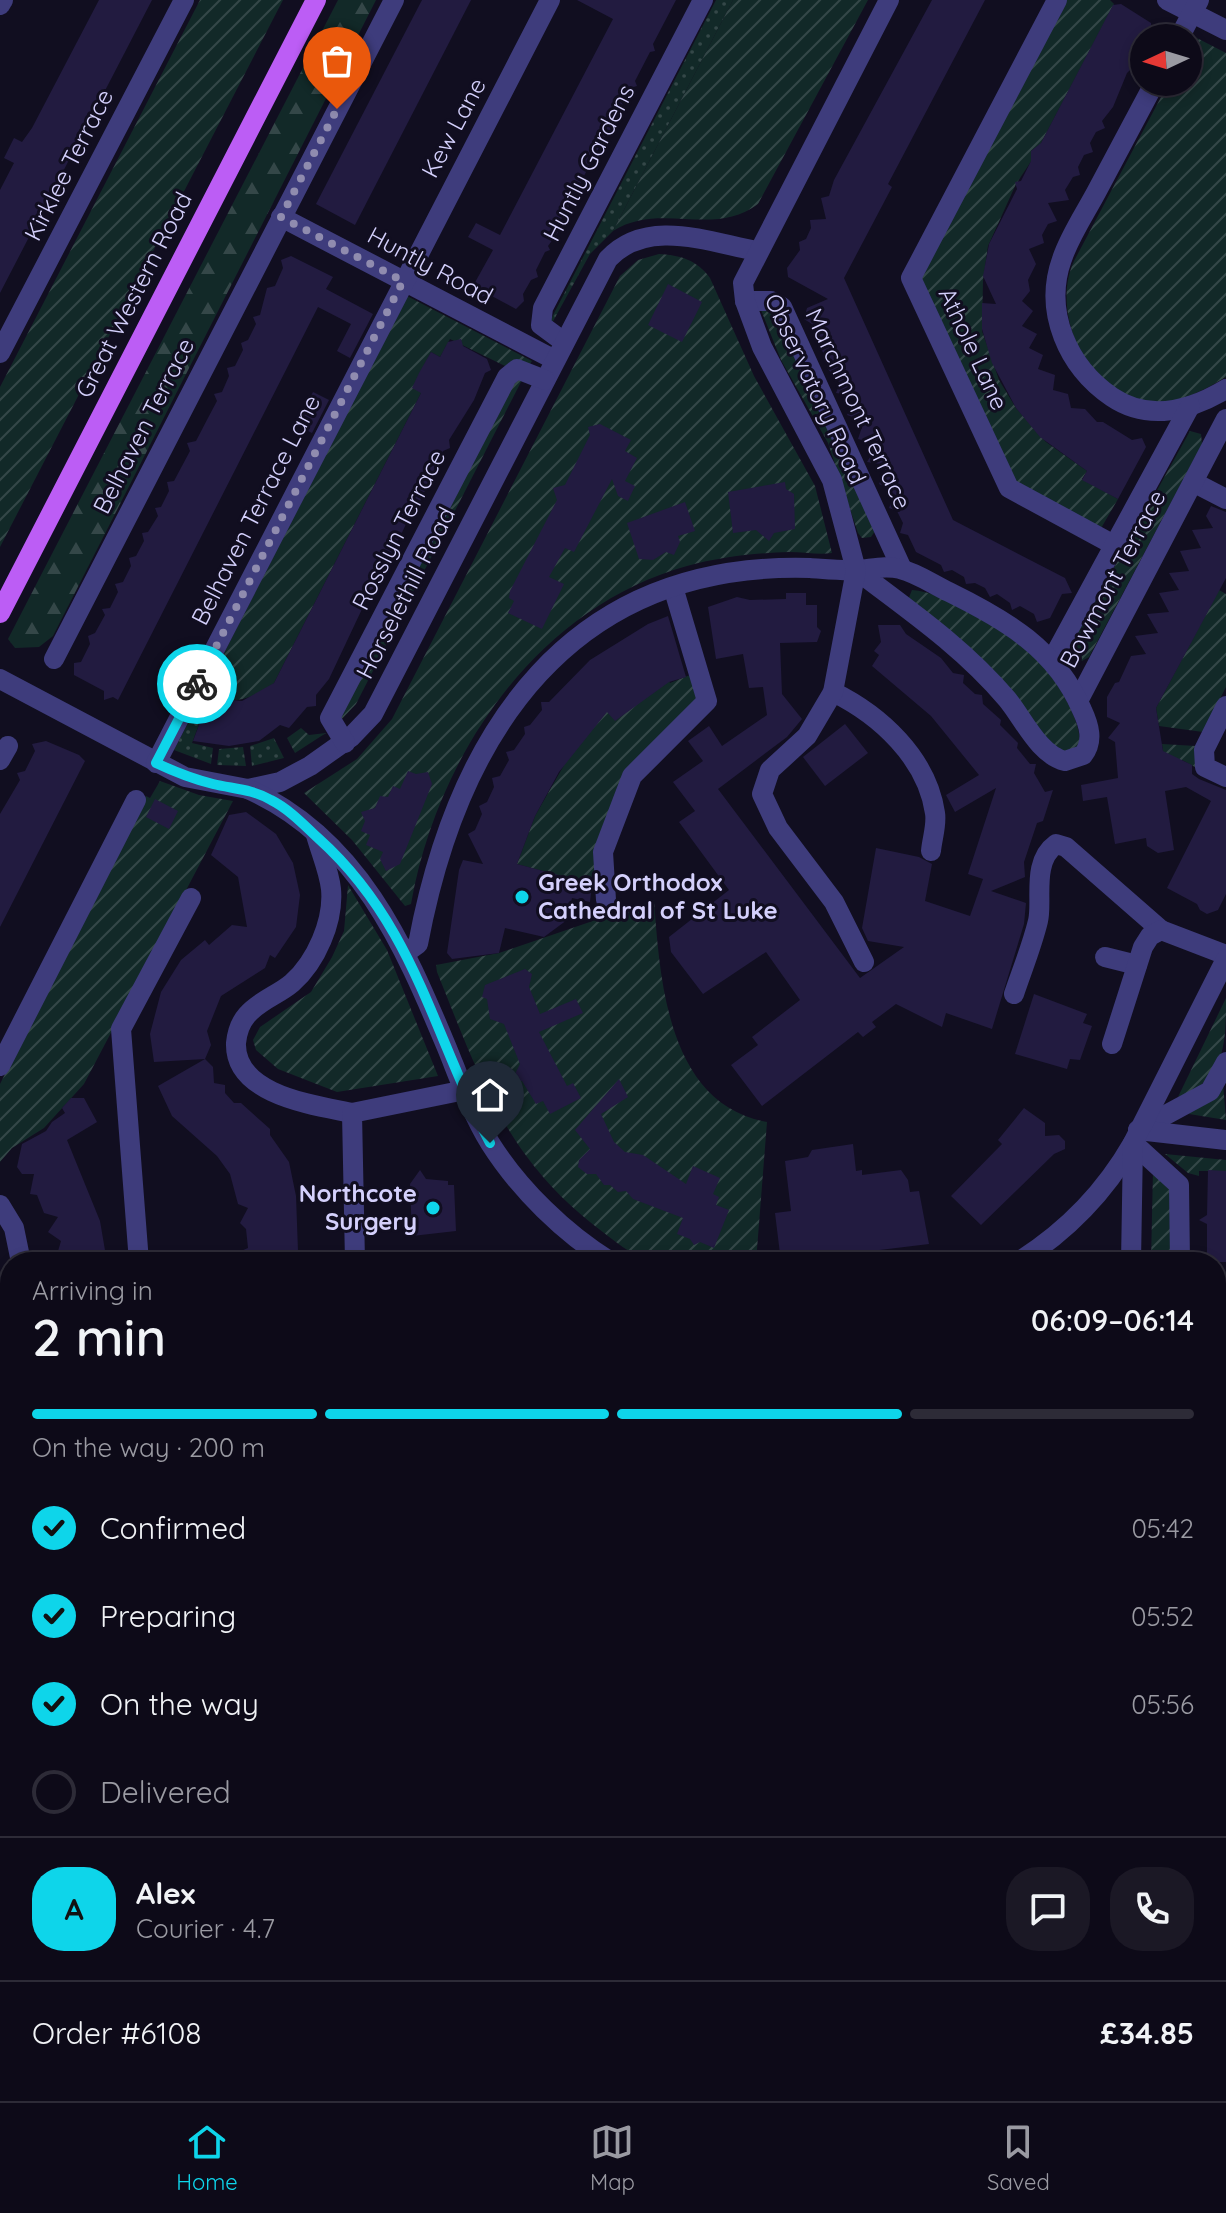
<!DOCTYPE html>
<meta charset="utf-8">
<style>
:root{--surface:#0d0a18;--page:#1b1825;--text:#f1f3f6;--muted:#9a9aa2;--line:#2d2b37;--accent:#0ed5ea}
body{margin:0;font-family:Quicksand,sans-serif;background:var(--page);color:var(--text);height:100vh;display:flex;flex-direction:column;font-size:30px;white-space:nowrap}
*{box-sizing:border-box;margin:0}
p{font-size:26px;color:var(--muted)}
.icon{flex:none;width:44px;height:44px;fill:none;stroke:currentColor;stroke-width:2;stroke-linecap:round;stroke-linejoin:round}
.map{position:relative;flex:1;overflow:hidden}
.sheet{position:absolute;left:0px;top:1252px;width:1226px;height:850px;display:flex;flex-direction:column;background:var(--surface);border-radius:32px 32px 0 0;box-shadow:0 4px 12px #0003,0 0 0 2px var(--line)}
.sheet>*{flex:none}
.needle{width:52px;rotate:266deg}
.buttons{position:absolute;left:1130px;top:24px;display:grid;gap:16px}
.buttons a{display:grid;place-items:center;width:72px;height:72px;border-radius:50%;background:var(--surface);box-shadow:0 4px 12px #0003,0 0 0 2px var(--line);font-size:40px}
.pin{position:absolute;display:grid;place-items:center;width:68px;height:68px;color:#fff;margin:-82px -34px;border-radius:50% 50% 50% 0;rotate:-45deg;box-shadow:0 0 8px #0007}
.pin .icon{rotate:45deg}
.courier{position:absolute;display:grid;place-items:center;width:80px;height:80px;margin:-40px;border:6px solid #0ed5ea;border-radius:50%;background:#fff;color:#222;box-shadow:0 2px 10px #0007}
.headline em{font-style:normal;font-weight:600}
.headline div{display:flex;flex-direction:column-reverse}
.headline{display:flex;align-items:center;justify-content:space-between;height:136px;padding:0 32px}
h1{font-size:52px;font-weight:600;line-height:60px}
.bar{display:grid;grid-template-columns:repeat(4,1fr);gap:12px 8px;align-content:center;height:96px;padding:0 32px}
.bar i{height:10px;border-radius:6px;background:var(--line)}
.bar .active{background:var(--accent)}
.bar p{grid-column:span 4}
.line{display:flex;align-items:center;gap:20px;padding:0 32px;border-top:2px solid var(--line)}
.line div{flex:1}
.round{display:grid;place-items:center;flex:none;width:84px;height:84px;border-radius:32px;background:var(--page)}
ol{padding:0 32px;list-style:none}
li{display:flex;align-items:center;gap:24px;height:88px}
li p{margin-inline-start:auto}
li .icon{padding:8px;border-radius:50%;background:var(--accent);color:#111;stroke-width:4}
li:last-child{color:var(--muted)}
li i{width:44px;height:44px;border:4px solid var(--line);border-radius:50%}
.tabs{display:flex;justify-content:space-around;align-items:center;height:112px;border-top:2px solid var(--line);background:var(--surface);font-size:22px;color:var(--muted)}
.tabs a{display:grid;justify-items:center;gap:4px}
.tabs .active{color:var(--accent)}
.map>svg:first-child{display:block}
.grass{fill:url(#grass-dots)}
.forest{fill:url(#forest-firs)}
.garden{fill:url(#garden-furrows)}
.building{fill:#221b40}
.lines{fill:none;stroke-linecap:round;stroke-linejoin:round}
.minor{stroke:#3e3c7c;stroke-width:20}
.major{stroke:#bc5df5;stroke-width:20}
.done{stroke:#908caf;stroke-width:8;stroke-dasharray:0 14.4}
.route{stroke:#0ed5ea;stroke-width:10}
.poi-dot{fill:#0ed5ea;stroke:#110e20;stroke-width:3}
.labels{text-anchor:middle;stroke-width:6;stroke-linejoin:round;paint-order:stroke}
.street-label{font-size:24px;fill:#d4d0fc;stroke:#110e20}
.poi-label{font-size:24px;font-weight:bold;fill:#d4d0fc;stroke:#110e20;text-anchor:start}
</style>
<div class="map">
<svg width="1226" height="2101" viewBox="0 0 1226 2101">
<defs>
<pattern id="grass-dots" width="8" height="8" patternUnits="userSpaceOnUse" patternTransform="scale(2)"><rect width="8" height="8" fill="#122928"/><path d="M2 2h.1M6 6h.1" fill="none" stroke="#344748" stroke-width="1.8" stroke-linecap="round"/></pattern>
<pattern id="forest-firs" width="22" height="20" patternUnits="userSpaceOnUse" patternTransform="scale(2)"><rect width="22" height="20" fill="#122928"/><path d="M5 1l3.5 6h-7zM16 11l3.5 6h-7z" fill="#344748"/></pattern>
<pattern id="garden-furrows" width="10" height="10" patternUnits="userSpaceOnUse" patternTransform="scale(2)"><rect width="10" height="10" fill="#122928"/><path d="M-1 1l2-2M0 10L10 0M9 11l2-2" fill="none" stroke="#344748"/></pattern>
</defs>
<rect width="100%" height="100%" fill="#110e20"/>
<g class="grass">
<polygon points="716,0 733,0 613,231 590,254 551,325 549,323"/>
<polygon points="202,696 209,698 192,743 213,748 211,764 174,750"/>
<polygon points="274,738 284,758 252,766 250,746"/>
<polygon points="243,747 246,766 217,765 219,749"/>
</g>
<polygon class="forest" points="338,0 376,0 53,636 39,647 15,648 8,639"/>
<g class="garden">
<polygon points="200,0 283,0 0,547 0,387"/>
<path d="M733,0H868L758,204C714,238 660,201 613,231Z"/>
<polygon points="1065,0 1110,0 1114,4 1040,145 1031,151 1032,160 1016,184 988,246 983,281 982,331 999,380 1016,408 1046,442 1087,471 1082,479 1118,499 1100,530 1013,483 919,278"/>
<path d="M1193,36L1226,53V377C1202,391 1174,407 1145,402C1087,393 1050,313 1074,261L1169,82H1188V45Z"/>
<path d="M659,254C680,255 697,260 710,278L754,376L815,486L832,553C819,555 803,552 789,552C755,553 720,557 687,566C536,608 437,756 411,904L405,906L352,840L304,793L357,759L392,719L620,276L638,260Z"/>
<path d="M407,296L532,361L530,364L514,361L505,366L450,339L440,357L431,352L424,365L421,393L274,683C251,701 230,705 202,696Z"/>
<polygon points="761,310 776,311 877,528 871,537 862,538 858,533 828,443 781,360"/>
<polygon points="524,376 356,704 338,723 513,381"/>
<polygon points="1190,431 1201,434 1202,444 1089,657 1082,661 1075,658 1070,647"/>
<path d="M912,590C946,593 991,621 1019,641C1042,658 1085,717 1079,747L1069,752L1058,750L908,600Z"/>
<polygon points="1219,590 1226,594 1226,687 1203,732 1159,726 1156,708"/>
<polygon points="663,666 670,683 695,673 702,695 630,768 601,887 517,864 535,816 588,723"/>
<polygon points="301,728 309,735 326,733 295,753 287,738"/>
<polygon points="1162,744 1196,746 1195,767 1182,760 1178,767 1166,769"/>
<polygon points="160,781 199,795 233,801 84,1084 44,1128 12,1148 0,1162 0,1084 146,796 150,798"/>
<polygon points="348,885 387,950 438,1076 337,1092 278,1069 256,1050 253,1040 260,1027 311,992 332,957 344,931"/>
<path d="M654,900C660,982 668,1104 767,1122L756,1262C730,1262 675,1268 652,1262C632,1256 612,1239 595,1226C505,1156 478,1074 437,972L436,965L499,953Z"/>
<path d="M1226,998C1226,1042 1226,1080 1178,1097Z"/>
<polygon points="1223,1083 1226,1120 1189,1114"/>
<polygon points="1165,1154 1226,1160 1226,1171 1199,1171 1199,1176 1188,1173"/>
<polygon points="1153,1170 1172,1187 1172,1262 1151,1262"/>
<polygon points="0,1414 10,1419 10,1775 0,1773"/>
<polygon points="401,2092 461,2092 458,2101 401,2101"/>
</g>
<g class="building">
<polygon points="99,0 152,0 0,293 0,190 14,163 4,158 14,138 22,142 32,128"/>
<polygon points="422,0 471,0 355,225 316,204"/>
<polygon points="577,0 676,0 653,44 655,51 650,52 635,81 637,86 630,88 622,103 624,109 619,111 610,127 612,134 606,135 597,151 599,157 593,158 573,198 575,205 569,206 560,221 562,227 548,246 550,250 545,252 536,270 538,277 531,280 523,294 524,301 516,309 488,294 481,297 480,290 473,286 493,250 468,237 476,223 500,235 613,19"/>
<polygon points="932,0 985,0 888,184 892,187 844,278 953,520 1065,578 1072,593 1062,594 1050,618 1037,622 1034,614 1020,606 1012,610 1010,603 997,594 990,597 985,588 975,583 966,584 964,577 952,570 944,572 941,565 916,552 908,535 900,533 903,523 897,511 889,508 892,500 887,488 879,484 887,465 867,462 878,444 858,439 864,421 847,415 857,396 836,393 840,383 827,368 829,361 818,345 812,324 804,319 807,308 828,299 788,277 787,268 800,250 799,242 806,239 811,228 810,220 826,219 821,198 829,196 834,180"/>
<polygon points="1121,4 1151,23 1152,33 1144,38 1141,59 1127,73 1113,107 1102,121 1105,128 1096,132 1090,143 1093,152 1084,155 1078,167 1080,175 1073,177 1065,190 1069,200 1048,203 1057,221 1048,224 1042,235 1044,243 1029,249 1036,264 1028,280 1030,291 1022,301 1033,311 1022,326 1037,334 1029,348 1043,355 1038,369 1055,375 1053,390 1068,394 1071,408 1085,409 1097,422 1103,422 1132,440 1142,438 1146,447 1118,499 1082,480 1087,471 1040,437 1016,408 992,363 982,329 982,303 996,304 983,276 989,244 1017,189 1015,182 1021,181 1031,161 1031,151 1041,143 1113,5"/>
<polygon points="291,256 333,277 326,289 373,314 350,358 337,351 351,324 318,307 118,700 113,697 104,700 104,691 74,675 74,663 81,662 90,644 88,636 95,633 105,615 102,609 110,608 118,592 115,584 123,582 131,566 129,558 136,556 144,541 142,533 148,532 158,516 155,508 161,507 169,491 167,482 174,481 190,451 187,443 196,441 209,416 217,401 214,394 222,392 229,376 227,368 235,366 243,350 241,343 248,340 256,324 253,317 260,315 267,288 275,286 283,268 281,260"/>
<polygon points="668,284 702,302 682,342 648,325"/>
<polygon points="461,339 463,346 487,359 491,370 485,373 474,400 449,440 450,448 443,451 412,519 407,522 376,587 371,590 329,679 316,695 316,706 307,707 289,728 280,725 259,741 229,746 193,741 209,698 242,701 274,683 421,393 412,388 419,373 431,352 440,357 448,342"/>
<polygon points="313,392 329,400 312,433 296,425"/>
<polygon points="600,424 631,440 625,451 637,458 625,481 635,486 628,501 618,496 612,479 574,552 565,548 549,577 564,584 542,629 508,613 514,601 509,598 510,591 557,500 553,488 565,485 590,435 588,427"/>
<polygon points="785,482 786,489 794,494 795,529 774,533 769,541 756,530 733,533 728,492"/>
<polygon points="685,502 695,531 678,536 680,542 674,555 666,552 653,560 639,559 627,523"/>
<polygon points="1211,506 1226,512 1226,578 1156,708 1163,751 1192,765 1192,774 1199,779 1226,790 1226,894 1218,910 1207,914 1200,910 1197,904 1167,888 1211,801 1186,787 1165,791 1174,850 1158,853 1147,846 1146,838 1115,844 1107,797 1083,801 1081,785 1118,778 1115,742 1108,738 1120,723 1107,717 1107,697 1115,683 1119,682 1131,656 1146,654 1135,636 1158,633 1147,614 1169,612 1159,593 1179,590 1169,573 1189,571 1180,551 1201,548 1192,530 1213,528 1206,516"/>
<polygon points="786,593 806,593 806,605 817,605 817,627 821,631 817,642 780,643 782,694 802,719 787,737 718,789 860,978 904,947 868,941 862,928 876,848 919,857 932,864 925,901 970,916 983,879 968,874 996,788 955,812 946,795 979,775 931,716 872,666 879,655 874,651 881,642 878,625 900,625 906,634 941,658 953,673 964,675 963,683 975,694 982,695 983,704 1001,720 1000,725 1018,743 1017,748 1030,764 1036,764 1034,773 1045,792 1053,790 1043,821 1037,823 1024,862 1025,877 991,891 1026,903 1024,924 992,1029 946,1013 942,1027 896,1004 872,1022 876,1027 863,1037 858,1032 762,1106 731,1065 758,1045 752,1037 800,1000 766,952 703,994 671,952 669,937 729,890 679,822 695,811 673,782 703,761 688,741 709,726 722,746 767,715 763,687 749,688 743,654 716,659 708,607 737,597 750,600 786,599"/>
<polygon points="668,616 686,677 669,682 615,721 607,712 559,772 535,816 517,864 592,884 590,902 572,898 567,920 544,937 505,928 499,953 452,959 447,953 459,870 463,860 483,864 468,834 475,830 482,814 479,806 487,802 494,787 492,778 500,776 509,760 506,752 514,750 525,734 524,727 530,725 542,710 541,702 549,702 590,660 648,624"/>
<polygon points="177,658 191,666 177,693 163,686"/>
<polygon points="845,724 868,753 825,786 803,757"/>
<polygon points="46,741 79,755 85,761 0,927 0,814 20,780 17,773 25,771 35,751 32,744"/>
<polygon points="408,771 416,774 428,772 432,784 400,864 386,871 380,859 383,852 366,845 370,835 361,831 365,821 361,812 375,808 380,796 388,797 393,786 400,789"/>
<polygon points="155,799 178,811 169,829 146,817"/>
<polygon points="246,812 276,834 293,863 300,895 296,927 275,958 270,955 265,968 221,996 207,1031 211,1045 205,1059 213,1067 214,1083 225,1085 225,1093 234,1103 241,1103 270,1129 270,1135 289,1162 296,1196 298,1251 307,1262 215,1262 248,1248 246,1229 240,1223 248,1208 238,1204 230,1174 217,1156 172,1116 158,1086 205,1059 154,1062 150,1034 161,992 181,960 205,940 209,945 232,925 247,927 238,877 211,855 229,815"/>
<polygon points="525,969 532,974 529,987 540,1014 576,999 583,1013 539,1032 567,1086 573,1083 581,1098 550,1114 543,1101 536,1104 522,1081 512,1080 520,1064 504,1024 490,1019 487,999 482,997 485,985"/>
<polygon points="1034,994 1087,1014 1083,1023 1092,1026 1080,1060 1070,1059 1067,1069 1015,1054"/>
<polygon points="619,1079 628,1097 601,1114 614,1142 625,1152 643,1155 686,1184 693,1166 720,1178 713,1194 719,1197 716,1205 729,1210 714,1248 700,1242 694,1245 690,1239 677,1234 683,1218 633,1199 626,1191 618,1192 610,1185 604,1185 596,1174 587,1174 578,1167 579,1160 590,1149 575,1130"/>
<polygon points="71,1098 84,1098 97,1122 67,1140 100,1221 107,1262 62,1262 56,1258 61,1241 48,1232 58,1217 44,1213 37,1195 30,1194 34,1174 22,1174 17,1167 22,1144 46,1131 52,1122 65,1113 62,1108"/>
<polygon points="1024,1108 1045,1123 1045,1136 1059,1135 1065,1141 1065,1149 1054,1154 981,1225 951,1196 1002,1144 998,1140"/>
<polygon points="853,1144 856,1171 862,1170 862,1175 901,1170 908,1180 910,1192 919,1191 929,1244 781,1262 775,1213 791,1211 785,1161 808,1157 812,1150"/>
<polygon points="420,1170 426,1179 448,1181 448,1185 454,1185 456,1231 412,1236 410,1184"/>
<polygon points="1208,1170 1226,1171 1226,1262 1207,1262 1207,1224 1199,1220 1207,1215"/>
</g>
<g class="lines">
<g class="minor">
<polyline points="1057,0 911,278 1009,488 1114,545"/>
<polyline points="1167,0 1226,30"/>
<polyline points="0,5 3,0"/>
<polyline points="1179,38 1199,0"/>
<path d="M1155,82C1136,118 1117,154 1098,189C1086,212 1070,235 1062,259C1043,312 1068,367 1112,397C1149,422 1191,410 1226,389"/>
<polyline points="281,217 555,360"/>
<polyline points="745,301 771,301 782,307 902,569"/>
<polyline points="564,342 541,325 543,308 703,0"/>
<polyline points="0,353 184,0"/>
<polyline points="1193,482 1226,499"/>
<polyline points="54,659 394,0"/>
<polyline points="1052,660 1190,406"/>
<path d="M0,679L185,777L248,789L280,782L310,766L351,737L373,714L608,259C647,217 708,242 757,251"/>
<path d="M833,692C880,715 927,758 935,813C937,825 932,839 931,851"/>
<polyline points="1078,701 1226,419"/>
<polyline points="1226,706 1204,750 1205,767 1226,777"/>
<polyline points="345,743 330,718 507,377 517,369 545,380"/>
<polyline points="0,760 8,746"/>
<polyline points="156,763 550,0"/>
<path d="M248,789C358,838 404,945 447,1048C460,1080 472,1114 490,1143C519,1189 565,1234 611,1262"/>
<path d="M316,835C321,853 329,871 331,889C334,921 316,962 292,983C278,995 260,1000 247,1015C240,1023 237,1033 236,1043C234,1095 314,1105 352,1113"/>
<polyline points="606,900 603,852 632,776 707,701 673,587"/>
<path d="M407,952L418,944C458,731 570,561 810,568C825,569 842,571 858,570C872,569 886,565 900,569C917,573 934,585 949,592C1006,620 1056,649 1082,710C1089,725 1094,741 1083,755L1065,761C1039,755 1023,718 1007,699C964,648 909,610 856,570"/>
<polyline points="1105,957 1137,965"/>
<polyline points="864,962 834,902 778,828 762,794 770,770 807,736 833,692 856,570 832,480 762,347 745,301 743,283 889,0"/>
<path d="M1014,994C1022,970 1032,946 1038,921C1043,901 1031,862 1056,844L1066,847L1161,930"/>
<polyline points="1112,1044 1143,947 1150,936 1161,930 1226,955"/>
<polyline points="0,1066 136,800"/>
<polyline points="1138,1130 1210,1091 1226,1062"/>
<polyline points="1138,1130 1226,1140"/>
<polyline points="0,1205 14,1228 21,1262"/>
<polyline points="139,1262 121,1029 191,898"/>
<polyline points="355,1262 352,1113 465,1090"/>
<path d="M1018,1262C1066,1232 1105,1192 1133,1143L1179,1185L1180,1262"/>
<polyline points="1131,1262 1133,1143 1226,959"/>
<polyline points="0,1379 10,1372"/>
<polyline points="1216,1657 1226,1658"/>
<polyline points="0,1786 10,1788"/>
<polyline points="0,1913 10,1916"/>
<polyline points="1216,1986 1226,1987"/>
<polyline points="0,2073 10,2075"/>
<polyline points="71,2092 103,2101"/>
<polyline points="372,2092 372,2101"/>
<polyline points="1184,2092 1187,2101"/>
<polyline points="472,2101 475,2092"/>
</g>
<polyline class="major" points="0,613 316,0"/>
</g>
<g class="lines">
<polyline class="done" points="197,684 403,281 281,217 337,109"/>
<path class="route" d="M197,684L156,763C175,772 193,779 213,784C234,789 252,789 271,800C289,809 304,825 318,838C415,925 432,1033 490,1143"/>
</g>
<g class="poi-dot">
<circle cx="522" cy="897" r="8"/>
<circle cx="433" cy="1208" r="8"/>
</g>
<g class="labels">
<g class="street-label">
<text transform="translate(454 128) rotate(-62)" y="8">Kew Lane</text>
<text transform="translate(589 163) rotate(-63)" y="8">Huntly Gardens</text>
<text transform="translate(69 165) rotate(-63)" y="8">Kirklee Terrace</text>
<text transform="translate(430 266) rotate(28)" y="8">Huntly Road</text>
<text transform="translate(134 295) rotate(-63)" y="8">Great Western Road</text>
<text transform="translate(973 349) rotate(65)" y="8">Athole Lane</text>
<text transform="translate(815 389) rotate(65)" y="8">Observatory Road</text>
<text transform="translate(858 409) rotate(65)" y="8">Marchmont Terrace</text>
<text transform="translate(144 426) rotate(-63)" y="8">Belhaven Terrace</text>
<text transform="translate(256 510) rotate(-63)" y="8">Belhaven Terrace Lane</text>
<text transform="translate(399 530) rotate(-63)" y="8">Rosslyn Terrace</text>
<text transform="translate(1113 579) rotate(-62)" y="8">Bowmont Terrace</text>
<text transform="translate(406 593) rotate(-63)" y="8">Horselethill Road</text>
</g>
<g class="poi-label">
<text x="538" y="891">Greek Orthodox<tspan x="538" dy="28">Cathedral of St Luke</tspan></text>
<text x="417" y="1202" text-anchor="end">Northcote<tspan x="417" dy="28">Surgery</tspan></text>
</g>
</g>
</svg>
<div class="buttons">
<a><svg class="needle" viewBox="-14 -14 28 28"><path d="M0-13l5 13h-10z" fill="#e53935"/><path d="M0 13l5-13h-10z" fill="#9a9aa2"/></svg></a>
</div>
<div class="pin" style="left:337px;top:109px;background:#ea580c"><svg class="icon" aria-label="bag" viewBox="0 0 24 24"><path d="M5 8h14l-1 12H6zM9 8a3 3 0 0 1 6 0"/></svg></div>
<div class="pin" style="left:490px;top:1143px;background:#1f2937"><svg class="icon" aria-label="home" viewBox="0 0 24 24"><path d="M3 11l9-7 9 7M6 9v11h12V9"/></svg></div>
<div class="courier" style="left:197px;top:684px"><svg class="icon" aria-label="bike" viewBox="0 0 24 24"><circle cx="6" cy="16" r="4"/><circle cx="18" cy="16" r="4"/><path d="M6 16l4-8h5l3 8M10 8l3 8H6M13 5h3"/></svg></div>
<section class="sheet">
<div class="headline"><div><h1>2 min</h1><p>Arriving in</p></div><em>06:09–06:14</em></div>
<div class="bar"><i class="active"></i><i class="active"></i><i class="active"></i><i></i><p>On the way · 200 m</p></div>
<ol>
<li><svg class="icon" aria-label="check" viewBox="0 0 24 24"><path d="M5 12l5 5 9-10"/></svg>Confirmed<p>05:42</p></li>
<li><svg class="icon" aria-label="check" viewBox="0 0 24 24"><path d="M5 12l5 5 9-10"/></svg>Preparing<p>05:52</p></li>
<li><svg class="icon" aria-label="check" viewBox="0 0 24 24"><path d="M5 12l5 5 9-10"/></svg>On the way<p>05:56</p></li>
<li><i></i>Delivered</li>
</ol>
<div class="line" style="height:144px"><b class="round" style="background:var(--accent);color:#111">A</b><div><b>Alex</b><p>Courier · 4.7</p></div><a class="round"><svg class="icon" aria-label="chat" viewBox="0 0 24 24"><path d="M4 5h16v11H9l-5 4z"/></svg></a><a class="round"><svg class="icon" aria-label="phone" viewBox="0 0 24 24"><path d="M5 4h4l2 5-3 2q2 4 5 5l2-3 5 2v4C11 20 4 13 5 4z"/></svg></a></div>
<div class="line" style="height:104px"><div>Order #6108</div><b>£34.85</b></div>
</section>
</div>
<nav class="tabs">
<a class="active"><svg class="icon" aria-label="home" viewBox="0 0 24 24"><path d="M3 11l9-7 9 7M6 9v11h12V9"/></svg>Home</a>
<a><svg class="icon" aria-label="map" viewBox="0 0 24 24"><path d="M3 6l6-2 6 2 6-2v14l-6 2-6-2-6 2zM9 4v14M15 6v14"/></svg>Map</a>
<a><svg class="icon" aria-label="saved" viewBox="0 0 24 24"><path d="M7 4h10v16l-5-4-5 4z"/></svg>Saved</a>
</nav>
